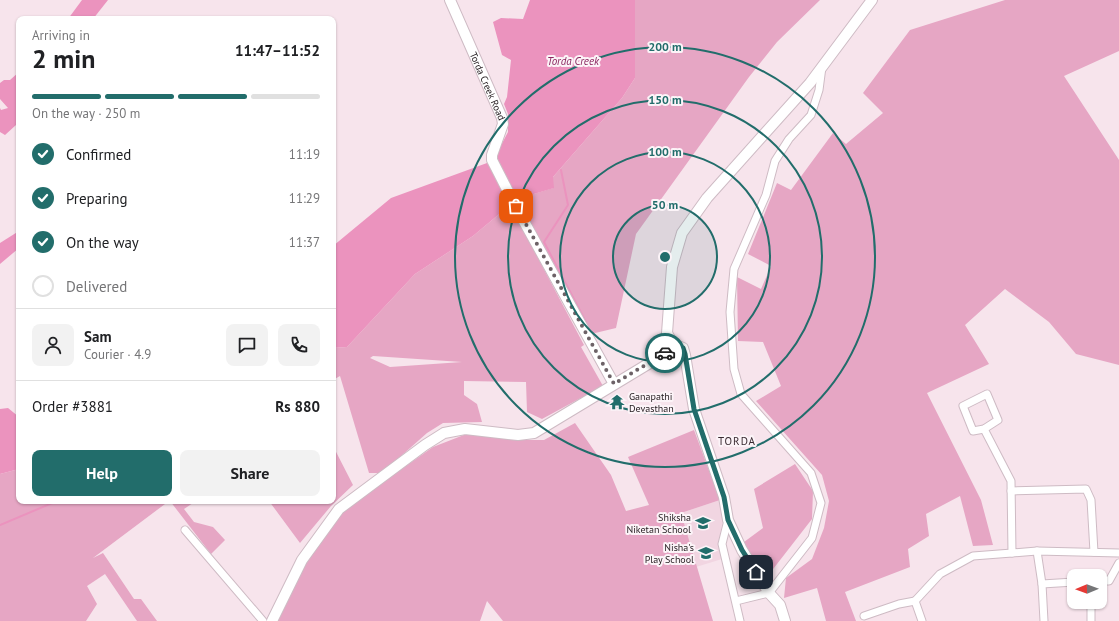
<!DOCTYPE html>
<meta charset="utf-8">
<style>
:root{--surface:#fff;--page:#f2f2f2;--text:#202124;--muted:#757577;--line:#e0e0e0;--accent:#226d6b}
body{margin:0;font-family:"PT Sans",sans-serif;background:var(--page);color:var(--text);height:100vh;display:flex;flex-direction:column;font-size:15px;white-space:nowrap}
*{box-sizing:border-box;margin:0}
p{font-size:13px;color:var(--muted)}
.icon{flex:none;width:22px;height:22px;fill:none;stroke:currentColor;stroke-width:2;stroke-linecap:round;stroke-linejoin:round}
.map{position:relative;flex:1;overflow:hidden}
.drawer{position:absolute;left:16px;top:16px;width:320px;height:488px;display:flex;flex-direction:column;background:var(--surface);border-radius:8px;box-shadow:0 1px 3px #0004}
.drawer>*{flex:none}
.needle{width:26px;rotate:269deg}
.tools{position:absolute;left:1067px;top:569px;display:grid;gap:8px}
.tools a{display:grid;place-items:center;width:40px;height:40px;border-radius:8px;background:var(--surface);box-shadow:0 1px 3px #0004;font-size:20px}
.pin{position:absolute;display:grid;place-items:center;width:34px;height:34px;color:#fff;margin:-17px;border-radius:8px;box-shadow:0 2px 6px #0006}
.courier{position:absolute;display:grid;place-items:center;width:40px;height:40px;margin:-20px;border:3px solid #226d6b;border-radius:50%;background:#fff;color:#222;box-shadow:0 1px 5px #0007}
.summary em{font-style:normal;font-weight:700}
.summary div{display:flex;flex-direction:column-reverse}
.summary{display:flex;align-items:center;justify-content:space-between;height:68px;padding:0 16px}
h1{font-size:26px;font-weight:700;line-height:30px}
.bar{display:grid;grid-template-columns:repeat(4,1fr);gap:6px 4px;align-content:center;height:48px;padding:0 16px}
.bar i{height:5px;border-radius:3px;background:var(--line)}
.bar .on{background:var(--accent)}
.bar p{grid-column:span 4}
.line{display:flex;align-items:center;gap:10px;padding:0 16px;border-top:1px solid var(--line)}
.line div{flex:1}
.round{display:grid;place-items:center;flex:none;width:42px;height:42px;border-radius:8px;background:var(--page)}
ol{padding:0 16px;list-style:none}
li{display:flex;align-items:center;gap:12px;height:44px}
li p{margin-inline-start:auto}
li .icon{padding:4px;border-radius:50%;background:var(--accent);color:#fff;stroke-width:4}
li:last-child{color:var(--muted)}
li i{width:22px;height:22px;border:2px solid var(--line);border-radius:50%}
.primary-button{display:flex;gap:8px;margin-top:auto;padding:8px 16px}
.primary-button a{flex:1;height:46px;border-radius:8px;background:var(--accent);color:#fff;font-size:16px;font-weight:700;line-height:46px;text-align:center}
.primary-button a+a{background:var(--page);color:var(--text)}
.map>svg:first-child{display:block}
.built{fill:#f1d5e1}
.green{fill:#e6a6c4;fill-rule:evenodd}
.water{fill:#eb93be}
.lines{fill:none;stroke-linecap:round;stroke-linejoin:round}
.stream{stroke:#eb93be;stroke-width:2}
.street-casing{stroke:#cebbc4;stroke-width:9}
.secondary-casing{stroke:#cebbc4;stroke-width:12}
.street{stroke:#fff;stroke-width:7}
.secondary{stroke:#fff;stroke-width:10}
.done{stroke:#6d6267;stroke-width:4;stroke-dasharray:0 7.2}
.route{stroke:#226d6b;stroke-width:5}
.ring{fill:none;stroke:#226d6b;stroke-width:2}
.labels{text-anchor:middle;stroke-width:4;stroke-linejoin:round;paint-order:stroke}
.street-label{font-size:10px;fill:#231c1f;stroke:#fcf4f8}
.poi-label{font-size:10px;fill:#231c1f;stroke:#fcf4f8;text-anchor:end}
.water-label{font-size:11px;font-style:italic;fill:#8b2660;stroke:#fcf4f8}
.neighbourhood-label{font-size:11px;letter-spacing:1px;fill:#382930;stroke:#fcf4f8}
.centre{fill:#226d6b;stroke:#fcf4f8;stroke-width:2}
.ring-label{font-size:12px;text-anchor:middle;font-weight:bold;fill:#226d6b;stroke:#fcf4f8;stroke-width:4;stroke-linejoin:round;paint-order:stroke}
</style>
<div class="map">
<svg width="1119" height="621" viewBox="0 0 1119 621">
<rect width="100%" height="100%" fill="#f7e4ec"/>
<polygon class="built" points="720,500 724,514 718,546 722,559 696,567 681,513"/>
<g class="green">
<polygon points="635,0 820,0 777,42 749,77 636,234 616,328 591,334 517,199 553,188 553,177 622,98 635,78"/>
<polygon points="1005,0 1119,0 1119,51 1064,76 1119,160 1119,365 1076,354 1049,322 1005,289 965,325 989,364 927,393 981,500 993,545 973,546 960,496 926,514 929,536 908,549 910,567 845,592 856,621 826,621 817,588 784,598 786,578 812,559 824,528 829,501 822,475 756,401 781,386 763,342 738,341 737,277 761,289 771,266 748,254 777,183 791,190 833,133 846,144 883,113 863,93 910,30"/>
<path d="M510,205L584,345L581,347L603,386L542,419L527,412L526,382L464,381V395L477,404L482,422L443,423L427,433L382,473H369L340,376L333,380V348L347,347L415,274L473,236ZM373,356L462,362L390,367L370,358Z"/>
<polygon points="575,423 611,475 626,511 649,505 628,457 694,430 720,500 681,513 713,621 503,621 487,601 480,621 278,621 306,564 339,513 433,447 469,433 522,440 544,440"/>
<polygon points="333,446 353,485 331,506 300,543 269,501 333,501"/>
<polygon points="795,464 813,491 812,519 763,582 746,549 744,542 763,528 754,489"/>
<polygon points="19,469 19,501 169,501 93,558 103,553 134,599 141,599 157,621 137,621 105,574 87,586 97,604 86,621 0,621 0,474"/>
<polygon points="170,501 196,501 184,509 194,522 213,527 225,540 211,554"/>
</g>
<g class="water">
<polygon points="82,0 108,0 93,19 68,19"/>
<polygon points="530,0 635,0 635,78 622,98 553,177 554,188 517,199 473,236 415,274 347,347 333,348 333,246 391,198 487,163 497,177 496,155 508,132 508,114 504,104 507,97 511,60 502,55 493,22 501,18 523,19"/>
<polygon points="19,72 19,103 16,125 5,135 0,132 0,108 1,110 8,108 0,99 0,83 4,80 10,80"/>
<polygon points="19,231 19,248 0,264 0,243"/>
<polygon points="8,408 19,417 19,469 0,474 0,409"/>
</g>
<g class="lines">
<g class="stream">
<polyline points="561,170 568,205 544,242 586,322"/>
<polyline points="0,525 57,501"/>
</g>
<g class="street-casing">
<g id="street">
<polygon points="987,394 998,420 984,429 973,431 963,406"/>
<polyline points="984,429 1011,481 1012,553 1037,551 1119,553"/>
<polyline points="1011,491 1086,489 1091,500 1094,552"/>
<polyline points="728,520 722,544 740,621"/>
<polyline points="185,530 263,621"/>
<polyline points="1037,551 1042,584 1074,582"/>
<polyline points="1100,581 1109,581 1119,563"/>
<polyline points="1042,584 1044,621"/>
<polyline points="736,601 769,593 812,538 821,503 811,473 741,394 734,369 730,312 734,269 766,195 775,161 789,139 811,115 819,90 822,67"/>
<polyline points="864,616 899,604 915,601"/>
<polyline points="922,621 915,601 940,574 973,556 1012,553"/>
<polyline points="1091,621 1091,602"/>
</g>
</g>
<g class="secondary-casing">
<g id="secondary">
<path id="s1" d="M450,0L502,118L503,124L492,155V160L516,207L614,384"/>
<polyline points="272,621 302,560 339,509 425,445 444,433 465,429 518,435 534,433 663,355 673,344"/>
<polyline points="785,621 780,605 769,593 742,550 728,520 724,497 694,409 685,355 683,348 673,344 667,333 669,306 672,267 682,233 707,198 810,83 872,0"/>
</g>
</g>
<use href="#street" class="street"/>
<use href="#secondary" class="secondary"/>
</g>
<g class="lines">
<polyline class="done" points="516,206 614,384 665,353"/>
<polyline class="route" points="665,353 673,344 683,348 685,354 694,409 724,497 728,520 742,550 756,572"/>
</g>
<circle cx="665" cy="257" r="52" fill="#226d6b" fill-opacity=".12"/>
<g class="ring">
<circle cx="665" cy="257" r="52"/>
<circle cx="665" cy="257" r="105"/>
<circle cx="665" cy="257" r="157"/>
<circle cx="665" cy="257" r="210"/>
</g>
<defs>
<g id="temple-bare" transform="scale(1.2)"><path d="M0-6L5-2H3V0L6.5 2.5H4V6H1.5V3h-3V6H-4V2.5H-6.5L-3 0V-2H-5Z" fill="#226d6b" stroke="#fcf4f8" stroke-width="2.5" paint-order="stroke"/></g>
<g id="school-bare" transform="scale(1.2)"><path d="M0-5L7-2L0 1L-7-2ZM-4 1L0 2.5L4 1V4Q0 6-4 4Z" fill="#226d6b" stroke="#fcf4f8" stroke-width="2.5" paint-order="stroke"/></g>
</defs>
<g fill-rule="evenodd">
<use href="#temple-bare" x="617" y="402"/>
<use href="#school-bare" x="703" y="523"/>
<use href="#school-bare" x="706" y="553"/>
</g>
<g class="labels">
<g class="street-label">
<text dy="4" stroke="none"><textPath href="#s1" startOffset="94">Torda Creek Road</textPath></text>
</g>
<g class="poi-label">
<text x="629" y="400" text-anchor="start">Ganapathi<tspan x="629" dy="12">Devasthan</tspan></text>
<text x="691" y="521">Shiksha<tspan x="691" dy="12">Niketan School</tspan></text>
<text x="694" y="551">Nisha's<tspan x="694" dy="12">Play School</tspan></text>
</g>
<g class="water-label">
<text x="573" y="65">Torda Creek</text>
</g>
<g class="neighbourhood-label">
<text x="737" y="445">TORDA</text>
</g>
</g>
<circle cx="665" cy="257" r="6" class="centre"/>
<g class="ring-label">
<text x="665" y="51">200 m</text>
<text x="665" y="104">150 m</text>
<text x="665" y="156">100 m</text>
<text x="665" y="209">50 m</text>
</g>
</svg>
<div class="tools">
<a><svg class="needle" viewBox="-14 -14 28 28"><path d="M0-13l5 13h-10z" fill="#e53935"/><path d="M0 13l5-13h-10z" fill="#757577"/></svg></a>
</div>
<div class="pin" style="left:516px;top:206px;background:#ea580c"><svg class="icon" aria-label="bag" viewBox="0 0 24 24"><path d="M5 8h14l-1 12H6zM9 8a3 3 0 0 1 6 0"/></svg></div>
<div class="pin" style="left:756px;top:572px;background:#1f2937"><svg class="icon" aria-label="home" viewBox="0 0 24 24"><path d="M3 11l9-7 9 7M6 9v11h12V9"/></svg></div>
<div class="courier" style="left:665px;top:353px"><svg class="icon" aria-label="car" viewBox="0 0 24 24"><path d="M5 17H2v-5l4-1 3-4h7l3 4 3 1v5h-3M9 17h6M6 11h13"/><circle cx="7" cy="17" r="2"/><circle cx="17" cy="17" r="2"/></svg></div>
<section class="drawer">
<div class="summary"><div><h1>2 min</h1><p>Arriving in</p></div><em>11:47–11:52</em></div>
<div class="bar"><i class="on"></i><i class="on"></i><i class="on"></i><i></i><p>On the way · 250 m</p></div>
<ol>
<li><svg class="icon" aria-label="check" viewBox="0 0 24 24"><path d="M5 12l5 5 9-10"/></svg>Confirmed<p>11:19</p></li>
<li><svg class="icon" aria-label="check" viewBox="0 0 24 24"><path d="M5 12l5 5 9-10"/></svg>Preparing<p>11:29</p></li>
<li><svg class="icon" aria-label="check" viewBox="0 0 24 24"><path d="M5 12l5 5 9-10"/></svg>On the way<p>11:37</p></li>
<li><i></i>Delivered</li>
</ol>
<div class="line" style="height:72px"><a class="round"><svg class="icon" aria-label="person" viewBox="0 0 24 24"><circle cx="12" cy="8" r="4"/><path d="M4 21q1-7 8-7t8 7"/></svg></a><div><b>Sam</b><p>Courier · 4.9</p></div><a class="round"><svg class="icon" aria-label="chat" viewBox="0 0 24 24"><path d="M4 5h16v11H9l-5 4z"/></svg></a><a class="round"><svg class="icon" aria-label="phone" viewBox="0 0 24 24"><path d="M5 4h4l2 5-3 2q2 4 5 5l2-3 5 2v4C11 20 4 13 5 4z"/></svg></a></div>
<div class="line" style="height:52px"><div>Order #3881</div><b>Rs 880</b></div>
<div class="primary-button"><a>Help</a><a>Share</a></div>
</section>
</div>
